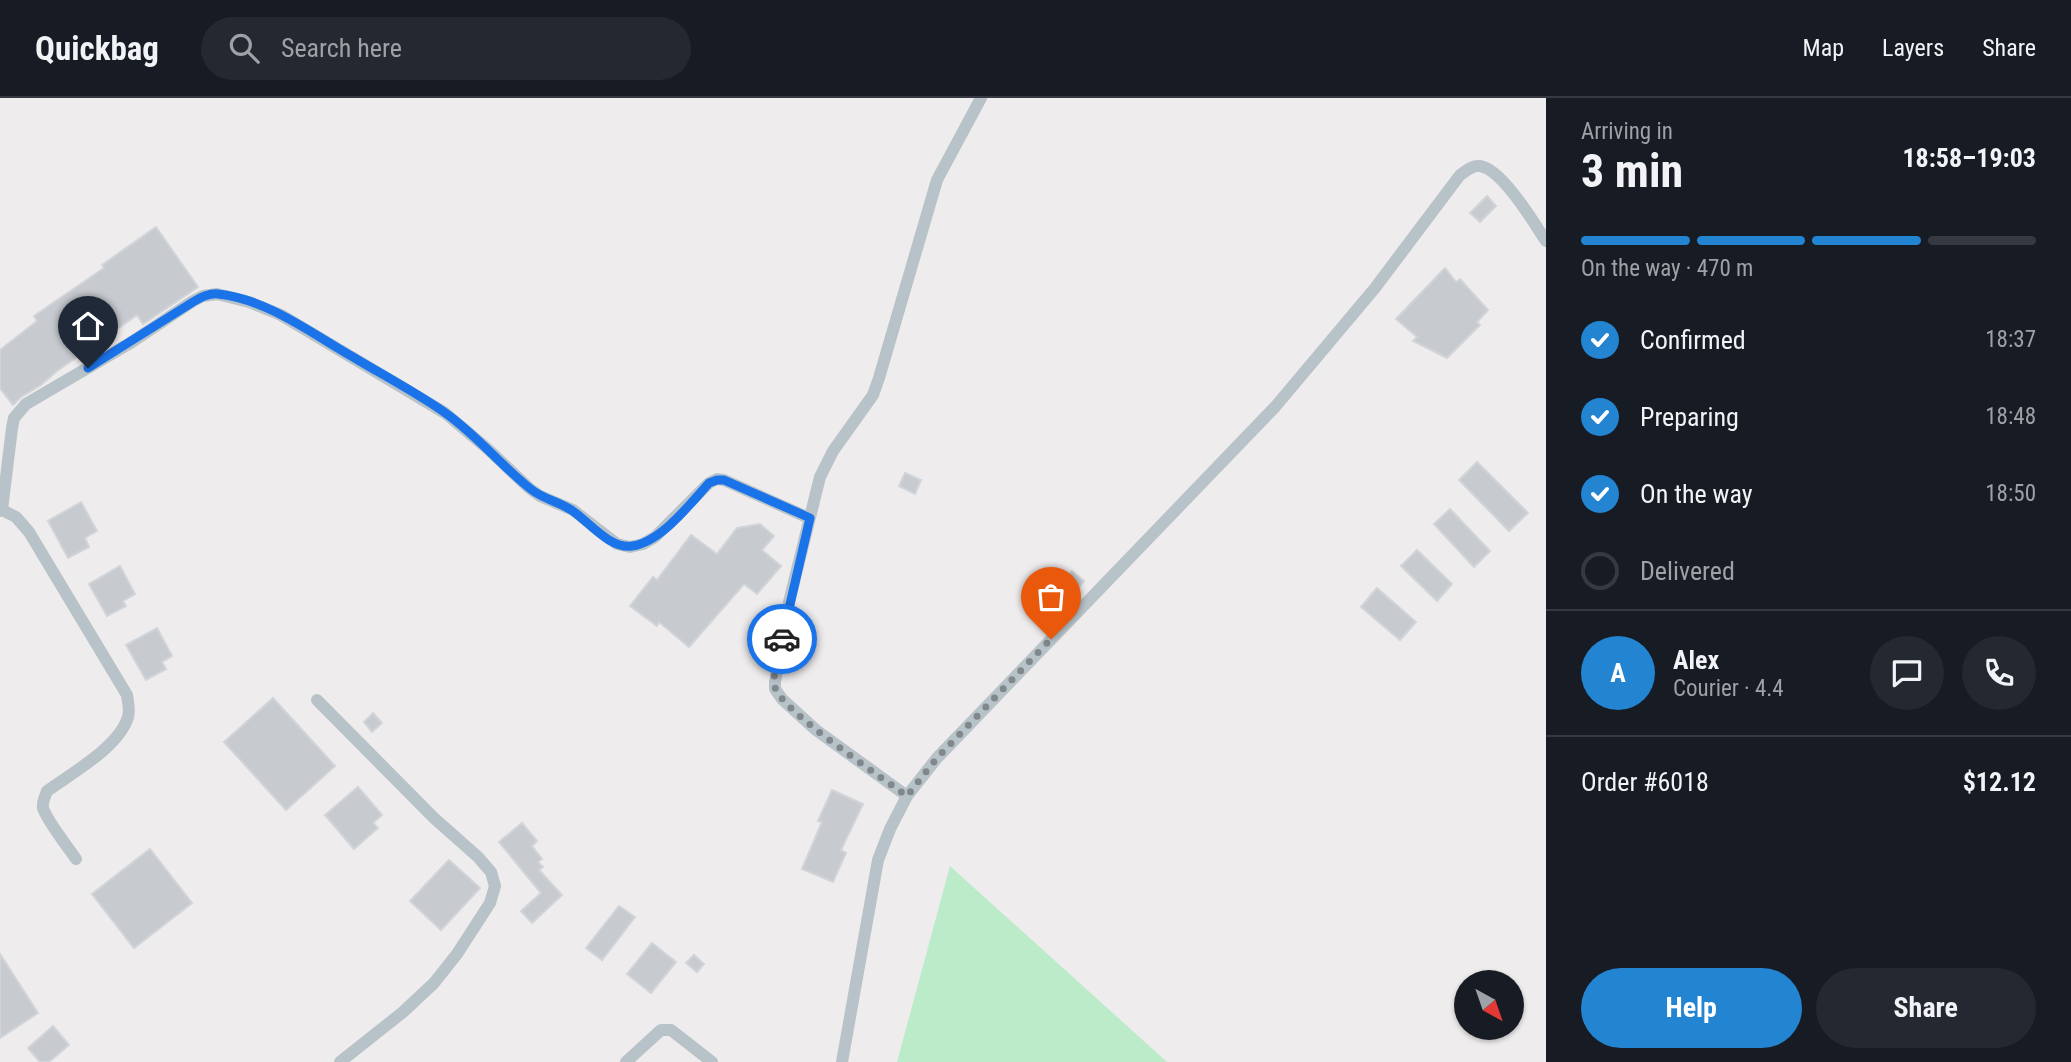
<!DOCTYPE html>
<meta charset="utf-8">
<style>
:root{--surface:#171b24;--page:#242831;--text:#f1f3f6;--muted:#9ea1a6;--line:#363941;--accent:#2384d2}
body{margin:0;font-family:"Roboto Condensed",sans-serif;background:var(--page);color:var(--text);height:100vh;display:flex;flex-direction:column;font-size:26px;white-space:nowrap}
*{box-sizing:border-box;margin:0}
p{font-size:23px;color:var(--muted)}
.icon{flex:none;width:38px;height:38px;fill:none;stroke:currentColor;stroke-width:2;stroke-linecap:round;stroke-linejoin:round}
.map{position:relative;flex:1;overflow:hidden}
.sheet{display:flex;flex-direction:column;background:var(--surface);width:525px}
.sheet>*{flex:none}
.needle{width:46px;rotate:140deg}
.fabs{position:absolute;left:1454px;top:872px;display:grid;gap:14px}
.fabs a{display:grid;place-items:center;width:70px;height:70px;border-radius:50%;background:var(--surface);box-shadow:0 2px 5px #0004;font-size:35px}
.pin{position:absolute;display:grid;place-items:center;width:60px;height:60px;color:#fff;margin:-72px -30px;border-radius:50% 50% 50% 0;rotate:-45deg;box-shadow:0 0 7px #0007}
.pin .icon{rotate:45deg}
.courier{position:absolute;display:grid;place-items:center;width:70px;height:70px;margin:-35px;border:5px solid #1a73e8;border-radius:50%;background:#fff;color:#222;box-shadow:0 2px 9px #0007}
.summary em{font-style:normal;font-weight:700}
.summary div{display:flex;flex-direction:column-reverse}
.summary{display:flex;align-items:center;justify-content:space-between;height:119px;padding:0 35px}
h1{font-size:46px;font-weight:700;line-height:52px}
.bar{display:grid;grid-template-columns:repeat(4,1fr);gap:10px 7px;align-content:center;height:84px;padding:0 35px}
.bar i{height:9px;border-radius:5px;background:var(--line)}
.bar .selected{background:var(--accent)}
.bar p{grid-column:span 4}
.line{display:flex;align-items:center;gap:18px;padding:0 35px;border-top:2px solid var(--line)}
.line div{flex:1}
.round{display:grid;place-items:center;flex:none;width:74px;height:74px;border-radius:37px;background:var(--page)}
ol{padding:0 35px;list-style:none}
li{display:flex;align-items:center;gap:21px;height:77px}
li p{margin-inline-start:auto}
li .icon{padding:7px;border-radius:50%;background:var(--accent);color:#fff;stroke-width:4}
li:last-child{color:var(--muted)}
li i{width:38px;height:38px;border:4px solid var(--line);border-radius:50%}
.primary-button{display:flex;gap:14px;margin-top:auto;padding:14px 35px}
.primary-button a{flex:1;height:80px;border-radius:42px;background:var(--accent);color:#fff;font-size:28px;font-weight:700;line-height:80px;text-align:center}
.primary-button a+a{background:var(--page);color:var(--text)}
header{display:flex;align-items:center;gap:42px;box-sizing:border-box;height:98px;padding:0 35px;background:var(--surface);border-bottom:2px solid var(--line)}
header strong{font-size:33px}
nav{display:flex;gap:38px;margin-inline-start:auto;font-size:24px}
.search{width:490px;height:63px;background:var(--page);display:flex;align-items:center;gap:18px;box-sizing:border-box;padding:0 24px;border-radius:38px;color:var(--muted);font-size:26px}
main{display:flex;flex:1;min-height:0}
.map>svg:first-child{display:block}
.green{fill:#bcebc9}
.building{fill:#c7cacf;stroke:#d1d4d8;stroke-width:2}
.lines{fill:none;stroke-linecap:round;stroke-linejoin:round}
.minor{stroke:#b8c3c9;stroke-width:12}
.done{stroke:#81888d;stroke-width:7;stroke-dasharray:0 12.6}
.route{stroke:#1a73e8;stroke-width:9}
</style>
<header>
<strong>Quickbag</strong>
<div class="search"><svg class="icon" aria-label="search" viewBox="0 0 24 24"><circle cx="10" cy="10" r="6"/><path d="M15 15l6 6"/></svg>Search here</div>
<nav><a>Map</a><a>Layers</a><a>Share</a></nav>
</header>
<main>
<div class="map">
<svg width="1546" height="964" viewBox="0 0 1546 964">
<rect width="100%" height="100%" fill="#efeced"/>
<polygon class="green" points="950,768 1167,964 897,964"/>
<g class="building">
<polygon points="1487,98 1496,108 1480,124 1470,115"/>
<polygon points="156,129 198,189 143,226 137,217 57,273 41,287 21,299 13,307 0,290 0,252 37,223 34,218 104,170 102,167"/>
<polygon points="1445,170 1456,184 1460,181 1488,212 1477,224 1480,227 1447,260 1413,243 1417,239 1396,221"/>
<polygon points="1477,364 1528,415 1509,433 1459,382"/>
<polygon points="905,375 921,382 915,396 899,388"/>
<polygon points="81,404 97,433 85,440 89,449 68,460 48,423"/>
<polygon points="1450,411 1490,453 1474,469 1434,426"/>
<polygon points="760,426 774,438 762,452 781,468 757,496 744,486 689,549 659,524 657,528 630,508 653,479 657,482 691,437 717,456 737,430"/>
<polygon points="1417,452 1452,486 1437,503 1401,468"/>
<polygon points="120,468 135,496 123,503 126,508 107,518 89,486"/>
<polygon points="1072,473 1084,483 1058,513 1046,503"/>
<polygon points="1377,490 1416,524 1400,542 1361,509"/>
<polygon points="157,530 172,558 162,564 166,571 146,582 126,547"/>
<polygon points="273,600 335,668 286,712 224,644"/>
<polygon points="373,615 382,625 372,634 364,624"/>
<polygon points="358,689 382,717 373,725 378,730 354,751 325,717"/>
<polygon points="832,692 863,706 841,752 846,755 833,784 802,771 822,724 818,723"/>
<polygon points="522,725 537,743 532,748 542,761 538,764 543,769 539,772 562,797 532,825 521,813 541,795 499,744"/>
<polygon points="150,751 192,805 134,850 92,796"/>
<polygon points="449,762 480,790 441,832 410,803"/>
<polygon points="619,808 635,819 602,862 586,850"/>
<polygon points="652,845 676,864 651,895 627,876"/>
<polygon points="0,856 38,915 0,940"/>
<polygon points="694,857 704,866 697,874 686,865"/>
<polygon points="53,928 69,947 49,964 40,964 28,950"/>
</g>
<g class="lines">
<g class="minor">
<polyline points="2,412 12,330 14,320 26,306 132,244 193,203 203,198 217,196 249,204 281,217 445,315 489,352 529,390 540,398 573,412 617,446 630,449 643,446 655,439 709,385 717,381 724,382 809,420"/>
<path d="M0,413L2,412L16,419L29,434L127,597C128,604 130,612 128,619C119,649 72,675 47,693C45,699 42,704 43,710C47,723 68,749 76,761"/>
<polyline points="317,602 434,720 478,759 491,774 495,788 490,805 457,856 434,885 403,914 340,964"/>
<polyline points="907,698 816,632 782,601 775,591 775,584 789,504 820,379 833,353 873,297 879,280 937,82 981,0"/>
<polyline points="626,964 661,932 671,932 712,964"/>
<path d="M842,964L878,762L890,731L907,698L937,660L1275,309L1375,190L1460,77C1466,73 1472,67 1480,68C1502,71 1534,125 1546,143"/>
</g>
</g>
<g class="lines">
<path class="done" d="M782,541C779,555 772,574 775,589C779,611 884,681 907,698L937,660L1051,541"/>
<path class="route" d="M88,270L193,204C201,199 209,195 218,196C267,201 311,235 353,259C383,277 415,294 444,314C476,336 501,368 532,392C545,402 561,404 574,414C591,426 610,451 632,448C661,444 690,406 709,385L717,382H724L810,420L782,541"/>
</g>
</svg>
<div class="fabs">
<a><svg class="needle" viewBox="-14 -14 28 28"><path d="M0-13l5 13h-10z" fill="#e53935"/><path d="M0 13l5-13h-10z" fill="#9ea1a6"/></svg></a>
</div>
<div class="pin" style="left:1051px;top:541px;background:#ea580c"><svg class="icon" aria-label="bag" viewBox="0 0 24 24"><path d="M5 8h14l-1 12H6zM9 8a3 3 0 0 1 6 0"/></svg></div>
<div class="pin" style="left:88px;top:270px;background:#1f2937"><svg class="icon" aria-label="home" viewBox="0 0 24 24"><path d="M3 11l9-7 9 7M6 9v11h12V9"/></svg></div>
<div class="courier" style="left:782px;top:541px"><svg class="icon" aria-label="car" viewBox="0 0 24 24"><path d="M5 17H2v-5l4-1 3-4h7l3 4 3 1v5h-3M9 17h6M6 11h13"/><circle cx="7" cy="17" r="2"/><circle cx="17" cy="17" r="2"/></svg></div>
</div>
<section class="sheet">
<div class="summary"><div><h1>3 min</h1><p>Arriving in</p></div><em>18:58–19:03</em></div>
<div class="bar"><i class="selected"></i><i class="selected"></i><i class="selected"></i><i></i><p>On the way · 470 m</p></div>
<ol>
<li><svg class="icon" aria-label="check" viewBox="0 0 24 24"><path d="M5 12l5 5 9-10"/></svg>Confirmed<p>18:37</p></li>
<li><svg class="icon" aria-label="check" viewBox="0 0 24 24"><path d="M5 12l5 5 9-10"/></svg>Preparing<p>18:48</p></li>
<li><svg class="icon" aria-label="check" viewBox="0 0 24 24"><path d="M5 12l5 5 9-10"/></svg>On the way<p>18:50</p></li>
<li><i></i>Delivered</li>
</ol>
<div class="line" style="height:126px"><b class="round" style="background:var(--accent);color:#fff">A</b><div><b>Alex</b><p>Courier · 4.4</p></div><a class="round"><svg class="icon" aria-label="chat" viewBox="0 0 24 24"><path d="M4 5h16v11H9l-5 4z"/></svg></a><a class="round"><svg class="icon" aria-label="phone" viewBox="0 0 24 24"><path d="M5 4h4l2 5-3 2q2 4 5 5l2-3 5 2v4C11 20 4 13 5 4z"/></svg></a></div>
<div class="line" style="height:91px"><div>Order #6018</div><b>$12.12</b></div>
<div class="primary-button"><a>Help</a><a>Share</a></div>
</section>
</main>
